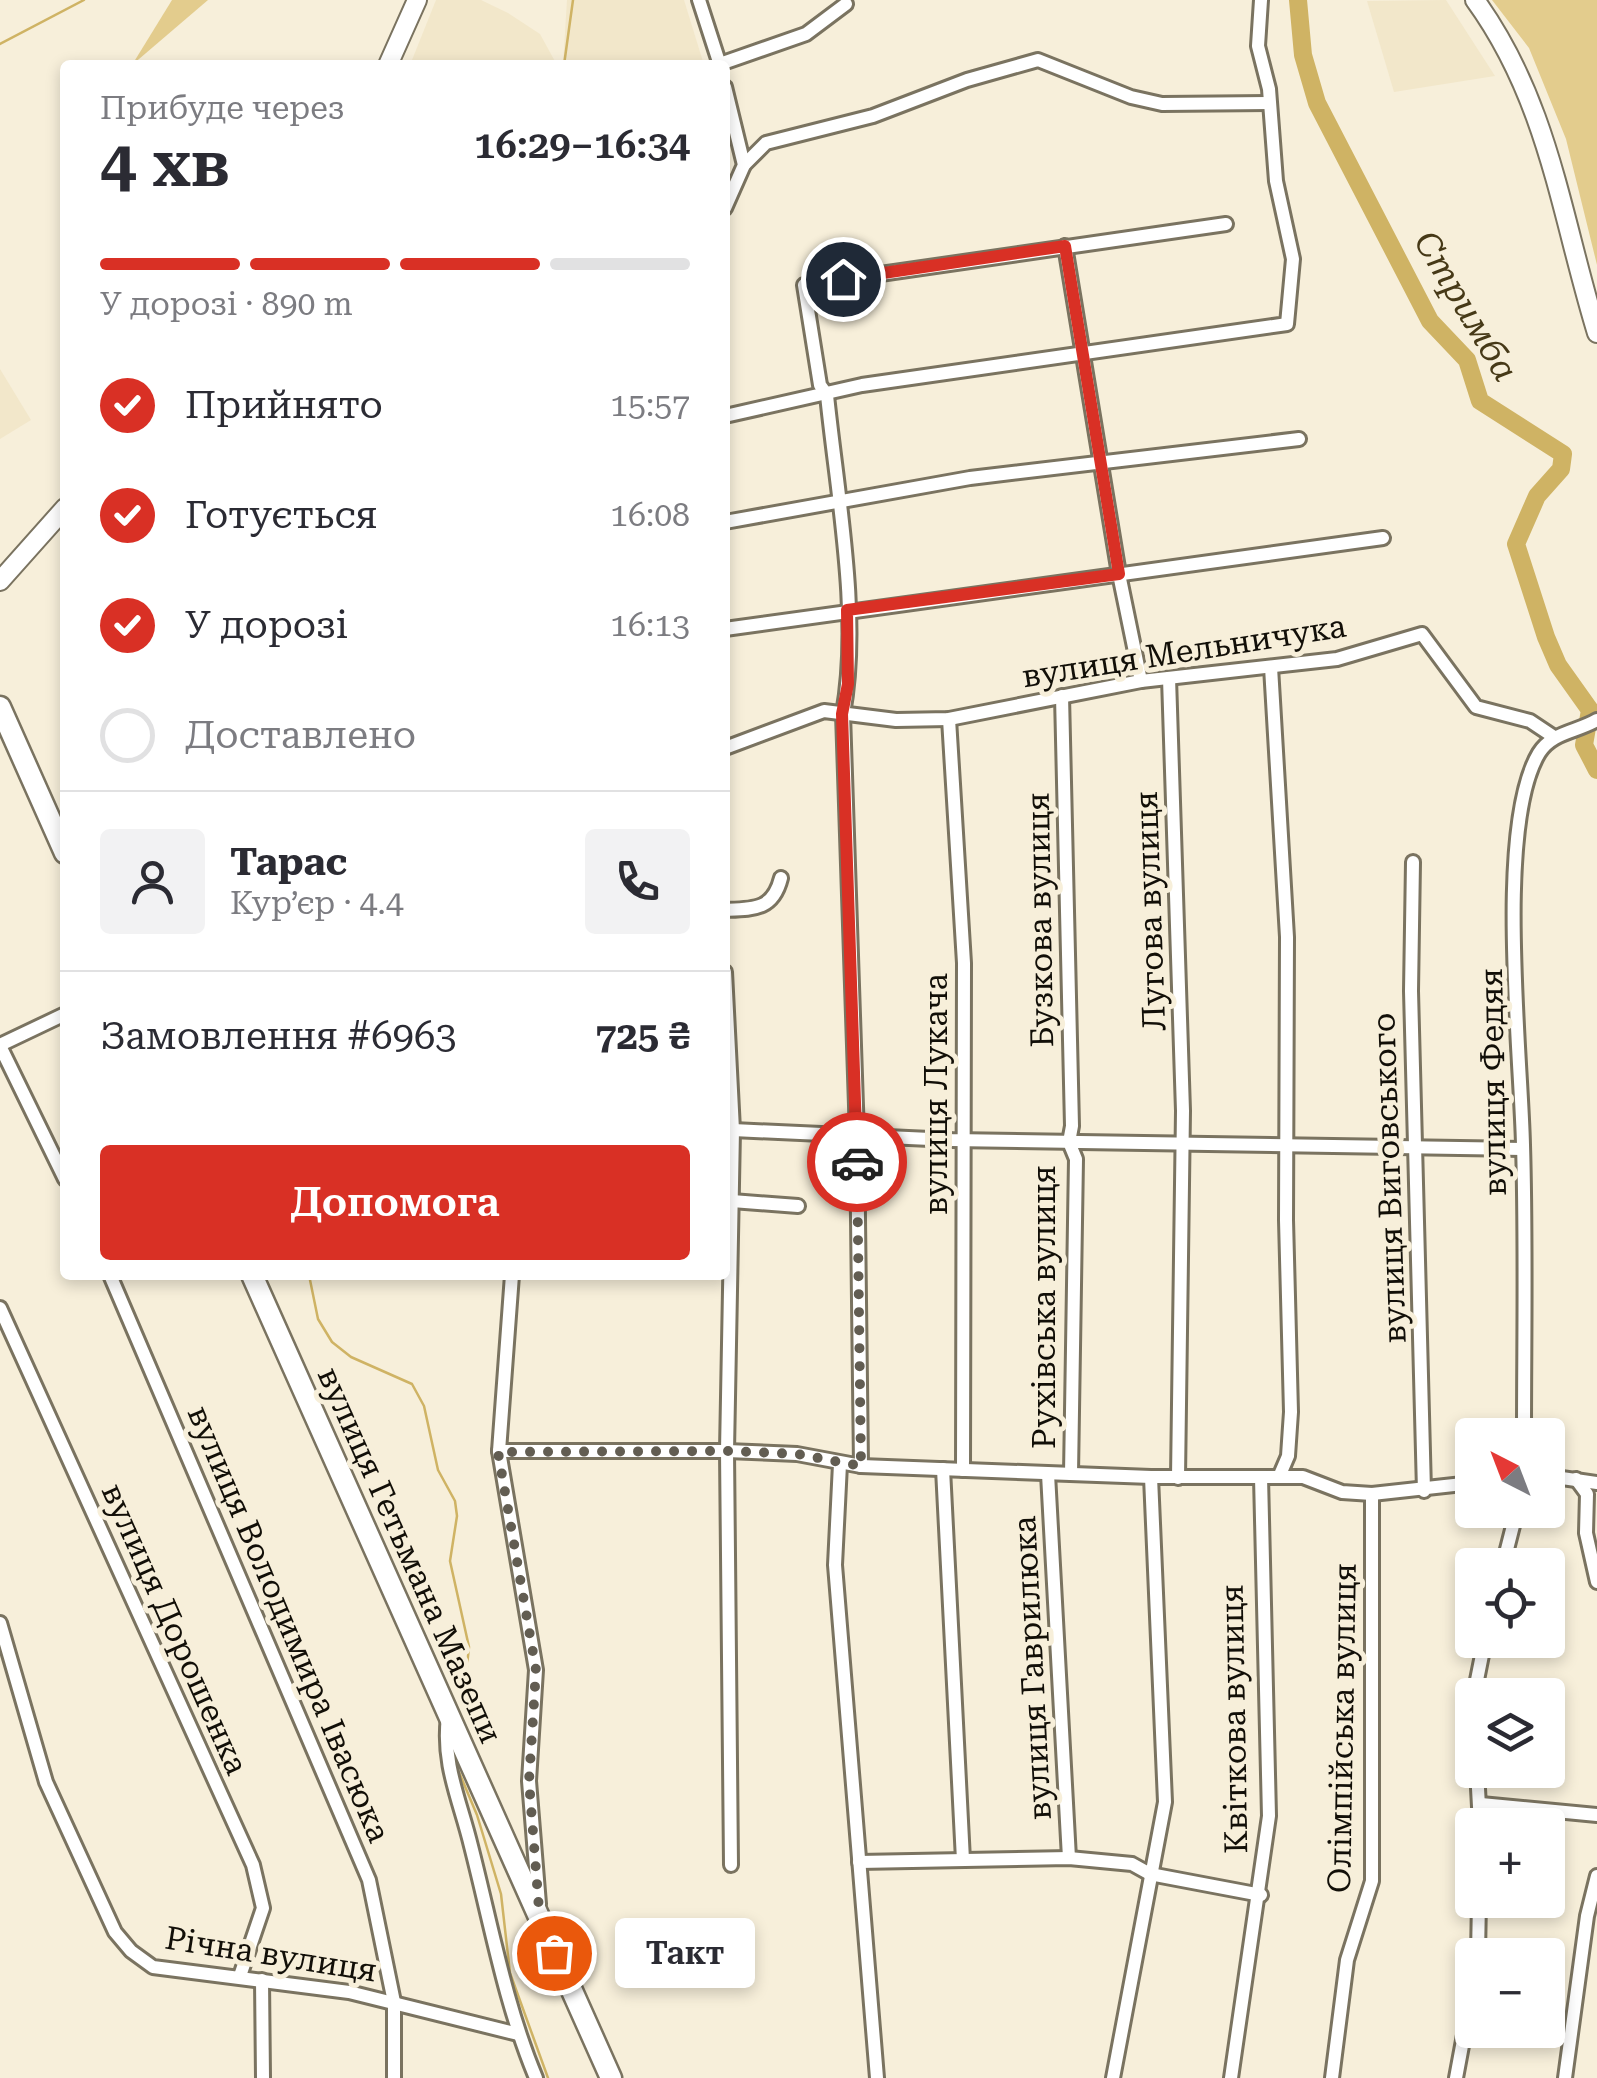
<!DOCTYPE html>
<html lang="uk">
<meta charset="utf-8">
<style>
:root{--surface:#fff;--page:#f2f2f3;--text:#2b2b33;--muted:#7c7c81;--line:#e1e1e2;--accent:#d93025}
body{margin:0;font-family:"Roboto Serif",serif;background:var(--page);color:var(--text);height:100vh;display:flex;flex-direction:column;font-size:38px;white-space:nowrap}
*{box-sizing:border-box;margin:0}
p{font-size:32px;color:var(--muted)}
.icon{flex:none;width:55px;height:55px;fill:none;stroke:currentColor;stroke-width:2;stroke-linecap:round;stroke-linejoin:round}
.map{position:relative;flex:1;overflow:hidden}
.side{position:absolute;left:60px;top:60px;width:670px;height:1220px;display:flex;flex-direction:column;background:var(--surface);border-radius:10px;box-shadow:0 5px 15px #0003}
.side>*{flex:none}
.needle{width:65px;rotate:318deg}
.fabs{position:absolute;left:1455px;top:1418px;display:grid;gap:20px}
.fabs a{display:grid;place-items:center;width:110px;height:110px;border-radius:10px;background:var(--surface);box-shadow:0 5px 15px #0003;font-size:50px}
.pin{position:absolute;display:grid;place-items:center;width:85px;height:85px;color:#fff;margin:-42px;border:5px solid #fff;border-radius:50%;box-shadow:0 2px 10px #0007}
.courier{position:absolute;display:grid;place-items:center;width:100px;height:100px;margin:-50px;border:8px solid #d93025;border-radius:50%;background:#fff;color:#222;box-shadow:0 2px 12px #0007}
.bubble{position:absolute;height:70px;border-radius:10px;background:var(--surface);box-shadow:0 5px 15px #0003;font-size:32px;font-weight:600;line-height:70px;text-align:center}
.headline em{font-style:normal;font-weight:600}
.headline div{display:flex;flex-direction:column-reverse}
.headline{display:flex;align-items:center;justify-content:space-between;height:170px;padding:0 40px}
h1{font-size:65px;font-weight:600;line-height:75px}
.bar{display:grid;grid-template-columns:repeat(4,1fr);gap:15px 10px;align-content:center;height:120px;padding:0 40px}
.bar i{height:12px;border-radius:8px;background:var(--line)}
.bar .current{background:var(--accent)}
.bar p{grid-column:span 4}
.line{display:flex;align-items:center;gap:25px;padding:0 40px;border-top:2px solid var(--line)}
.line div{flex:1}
.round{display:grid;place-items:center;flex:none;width:105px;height:105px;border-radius:10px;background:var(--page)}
ol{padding:0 40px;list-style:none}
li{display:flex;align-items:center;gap:30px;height:110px}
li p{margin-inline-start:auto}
li .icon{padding:10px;border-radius:50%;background:var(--accent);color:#fff;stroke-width:4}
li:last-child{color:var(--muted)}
li i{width:55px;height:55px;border:5px solid var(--line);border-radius:50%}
.button{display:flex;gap:20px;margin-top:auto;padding:20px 40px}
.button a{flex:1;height:115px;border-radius:10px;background:var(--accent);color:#fff;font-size:40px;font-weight:600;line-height:115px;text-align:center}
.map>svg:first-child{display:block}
.built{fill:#f2e7ca}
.green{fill:#e3cc8d}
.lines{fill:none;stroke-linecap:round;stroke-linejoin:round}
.stream{stroke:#cfb364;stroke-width:2.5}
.river{stroke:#cfb364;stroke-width:18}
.minor-casing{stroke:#7a7360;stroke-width:18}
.secondary-casing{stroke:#7a7360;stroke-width:22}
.primary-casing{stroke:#7a7360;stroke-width:25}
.minor{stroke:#fff;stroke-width:12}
.secondary{stroke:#fff;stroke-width:18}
.primary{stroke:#fff;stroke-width:20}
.done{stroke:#625d52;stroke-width:10;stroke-dasharray:0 18}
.route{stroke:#d93025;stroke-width:12}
.labels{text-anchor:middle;stroke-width:10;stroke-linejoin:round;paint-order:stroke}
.street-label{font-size:32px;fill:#120f08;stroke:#f7efda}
.water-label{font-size:35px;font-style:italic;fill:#463917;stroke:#f7efda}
</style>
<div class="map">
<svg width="1597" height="2078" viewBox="0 0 1597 2078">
<rect width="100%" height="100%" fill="#f7efda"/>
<g class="built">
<polygon points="436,0 481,0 508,13 540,34 557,65 410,65"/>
<polygon points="567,0 684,0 704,65 563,65"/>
<polygon points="1446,0 1495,76 1394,92 1367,1"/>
<polygon points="0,369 31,420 0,439"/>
</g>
<g class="green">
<polygon points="172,0 208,0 132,65"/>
<polygon points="1492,0 1597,0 1597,265 1566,139 1529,48"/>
</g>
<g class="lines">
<g class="stream">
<polyline points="0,44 84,0"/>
<polyline points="564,65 573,0"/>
<polyline points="309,1275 318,1319 332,1342 351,1357 412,1384 424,1406 438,1470 455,1501 457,1516 450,1561 469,1647 463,1703"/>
<polyline points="456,1765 477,1815 501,1894 510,1973 548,2078"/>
</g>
<polyline class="river" points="1298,0 1303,55 1317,103 1430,321 1467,360 1480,401 1563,454 1561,469 1537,496 1516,544 1546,637 1558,665 1590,710 1584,745 1597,770"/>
<g class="minor-casing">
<g id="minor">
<polyline points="699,0 720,65"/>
<polyline points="720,64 806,34 846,4"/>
<polyline points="725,87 744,165 725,208"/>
<polyline points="744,165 766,143 873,116 967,80 1038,60 1131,97 1162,104 1269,103"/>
<polyline points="1065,246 1119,574 1141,681"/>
<polyline points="725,416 862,385 1287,324 1293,259 1276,181 1269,89 1258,46 1261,0"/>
<polyline points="725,522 970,478 1299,439"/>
<polyline points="725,629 1383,538"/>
<polyline points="1271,667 1287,937 1286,1220 1291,1412 1288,1456 1279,1477"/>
<polyline points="1169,678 1183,1111 1178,1478"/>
<polyline points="1062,696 1072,1126 1069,1142 1076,1159 1071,1474"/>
<polyline points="949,719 964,963 963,1470"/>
<polyline points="725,748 824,711 896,720 949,719 1141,681 1337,659 1422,634 1476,707 1530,721 1554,737"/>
<polyline points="1413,862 1411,991 1424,1491"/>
<path d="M725,910C754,909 773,910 781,878"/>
<polyline points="725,972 733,1130 727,1451 731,1865"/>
<polyline points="0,1045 65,1014"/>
<polyline points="0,1046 65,1179"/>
<polyline points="733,1130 952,1140 1523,1149"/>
<polyline points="732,1201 798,1206"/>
<polyline points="110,1275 369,1880 394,2002 394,2078"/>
<polyline points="512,1275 499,1451 536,1670 529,1781 539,1904"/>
<polyline points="0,1308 253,1865 263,1908 240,1976"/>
<path d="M1524,1435C1524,1339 1526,1242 1523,1145C1521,1053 1495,826 1539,753C1552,732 1577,732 1597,720"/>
<polyline points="499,1451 727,1451 797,1454 861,1466 1151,1477 1303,1477 1342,1492 1372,1494 1472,1483"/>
<polyline points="840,1464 835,1565 877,2078"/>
<path d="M861,1466L857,1136L843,714C861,616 837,494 827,395L820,385L804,285L1226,224"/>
<polyline points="943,1469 963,1860"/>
<polyline points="1048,1474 1069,1858"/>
<polyline points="1548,1476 1597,1483"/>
<polyline points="1576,1479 1587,1494 1586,1533 1597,1582"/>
<polyline points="1503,1565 1517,1510"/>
<polyline points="0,1623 46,1782 115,1932 131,1951 153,1967 349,1992 518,2034"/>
<polyline points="1474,1695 1485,1640"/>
<path d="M448,1717C442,1765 460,1800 471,1846C491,1924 505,2004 536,2078"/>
<polyline points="1477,1770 1480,1825"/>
<polyline points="1481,1804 1597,1815"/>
<polyline points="859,1862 1069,1858 1132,1864 1150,1874 1261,1895"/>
<polyline points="1478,1955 1479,1900"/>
<polyline points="262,1980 263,2078"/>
<polyline points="1113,2078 1165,1802 1151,1477"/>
<polyline points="1231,2078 1269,1816 1261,1477"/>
<polyline points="1332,2078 1347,1960 1372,1881 1372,1494"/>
<polyline points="1456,2078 1472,1992"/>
<polyline points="1565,2078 1587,1916 1597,1876"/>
</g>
</g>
<g class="secondary-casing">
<g id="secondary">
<path d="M1475,0C1549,102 1561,216 1597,333"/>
<polyline points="388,65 417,0"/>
<polyline points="0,581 65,508"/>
</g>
</g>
<g class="primary-casing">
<g id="primary">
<polyline points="0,707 65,853"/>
<polyline points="252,1275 611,2078"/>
</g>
</g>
<use href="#minor" class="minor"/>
<use href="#secondary" class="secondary"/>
<use href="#primary" class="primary"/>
</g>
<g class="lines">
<polyline class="done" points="554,1953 540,1922 529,1781 536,1670 498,1452 727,1451 797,1454 861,1466 857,1162"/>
<polyline class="route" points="843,279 1065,246 1119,574 847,610 848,684 842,714 857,1162"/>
</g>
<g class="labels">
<g class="street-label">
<text transform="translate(1184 651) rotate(-9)" y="11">вулиця Мельничука</text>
<text transform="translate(1150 911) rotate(-92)" y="11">Лугова вулиця</text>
<text transform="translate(1040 920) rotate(-91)" y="11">Бузкова вулиця</text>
<text transform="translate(1493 1082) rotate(-91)" y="11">вулиця Федяя</text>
<text transform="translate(936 1094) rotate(-90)" y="11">вулиця Лукача</text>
<text transform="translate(1389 1178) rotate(-92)" y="11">вулиця Виговського</text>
<text transform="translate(1044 1307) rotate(-90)" y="11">Рухівська вулиця</text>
<text transform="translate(410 1555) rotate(66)" y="11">вулиця Гетьмана Мазепи</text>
<text transform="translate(289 1624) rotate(67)" y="11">вулиця Володимира Івасюка</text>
<text transform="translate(175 1629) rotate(66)" y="11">вулиця Дорошенка</text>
<text transform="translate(1032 1668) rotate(-93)" y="11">вулиця Гаврилюка</text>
<text transform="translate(1234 1719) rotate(-91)" y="11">Квіткова вулиця</text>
<text transform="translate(1342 1728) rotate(-89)" y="11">Олімпійська вулиця</text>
<text transform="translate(271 1954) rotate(9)" y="11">Річна вулиця</text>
</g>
<g class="water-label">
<text transform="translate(1466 306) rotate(59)" y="12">Стримба</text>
</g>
</g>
</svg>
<div class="fabs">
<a><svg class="needle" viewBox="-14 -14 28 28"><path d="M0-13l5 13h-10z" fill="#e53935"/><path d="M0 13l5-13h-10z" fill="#7c7c81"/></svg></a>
<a><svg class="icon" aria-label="locate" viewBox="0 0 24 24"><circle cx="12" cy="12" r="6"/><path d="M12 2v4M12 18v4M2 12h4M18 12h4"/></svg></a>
<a><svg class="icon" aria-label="layers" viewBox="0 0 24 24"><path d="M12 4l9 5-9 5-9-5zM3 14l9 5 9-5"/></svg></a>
<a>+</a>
<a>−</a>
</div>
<div class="pin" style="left:554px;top:1953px;background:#ea580c"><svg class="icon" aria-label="bag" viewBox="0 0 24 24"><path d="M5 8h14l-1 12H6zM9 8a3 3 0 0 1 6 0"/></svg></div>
<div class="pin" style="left:843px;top:279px;background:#1f2937"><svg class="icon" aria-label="home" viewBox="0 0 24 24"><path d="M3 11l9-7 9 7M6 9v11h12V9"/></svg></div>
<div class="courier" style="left:857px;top:1162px"><svg class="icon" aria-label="car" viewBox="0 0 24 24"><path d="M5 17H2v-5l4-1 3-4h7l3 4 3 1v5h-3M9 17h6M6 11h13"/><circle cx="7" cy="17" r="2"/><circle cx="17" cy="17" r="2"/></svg></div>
<div class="bubble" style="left:615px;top:1918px;width:140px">Такт</div>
<section class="side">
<div class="headline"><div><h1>4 хв</h1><p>Прибуде через</p></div><em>16:29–16:34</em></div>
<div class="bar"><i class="current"></i><i class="current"></i><i class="current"></i><i></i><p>У дорозі · 890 m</p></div>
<ol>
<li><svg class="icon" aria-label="check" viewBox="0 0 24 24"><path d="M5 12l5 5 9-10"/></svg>Прийнято<p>15:57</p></li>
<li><svg class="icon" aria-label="check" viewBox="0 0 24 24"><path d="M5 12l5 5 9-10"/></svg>Готується<p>16:08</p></li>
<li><svg class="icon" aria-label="check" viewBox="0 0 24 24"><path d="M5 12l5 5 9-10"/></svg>У дорозі<p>16:13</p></li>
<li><i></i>Доставлено</li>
</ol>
<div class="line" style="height:180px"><a class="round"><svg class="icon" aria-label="person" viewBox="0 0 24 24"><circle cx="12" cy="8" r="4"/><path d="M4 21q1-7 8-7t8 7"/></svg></a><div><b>Тарас</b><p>Кур’єр · 4.4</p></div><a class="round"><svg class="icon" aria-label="phone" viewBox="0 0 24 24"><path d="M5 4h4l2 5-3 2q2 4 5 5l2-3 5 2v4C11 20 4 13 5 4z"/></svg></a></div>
<div class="line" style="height:130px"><div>Замовлення #6963</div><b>725 ₴</b></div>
<div class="button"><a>Допомога</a></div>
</section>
</div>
